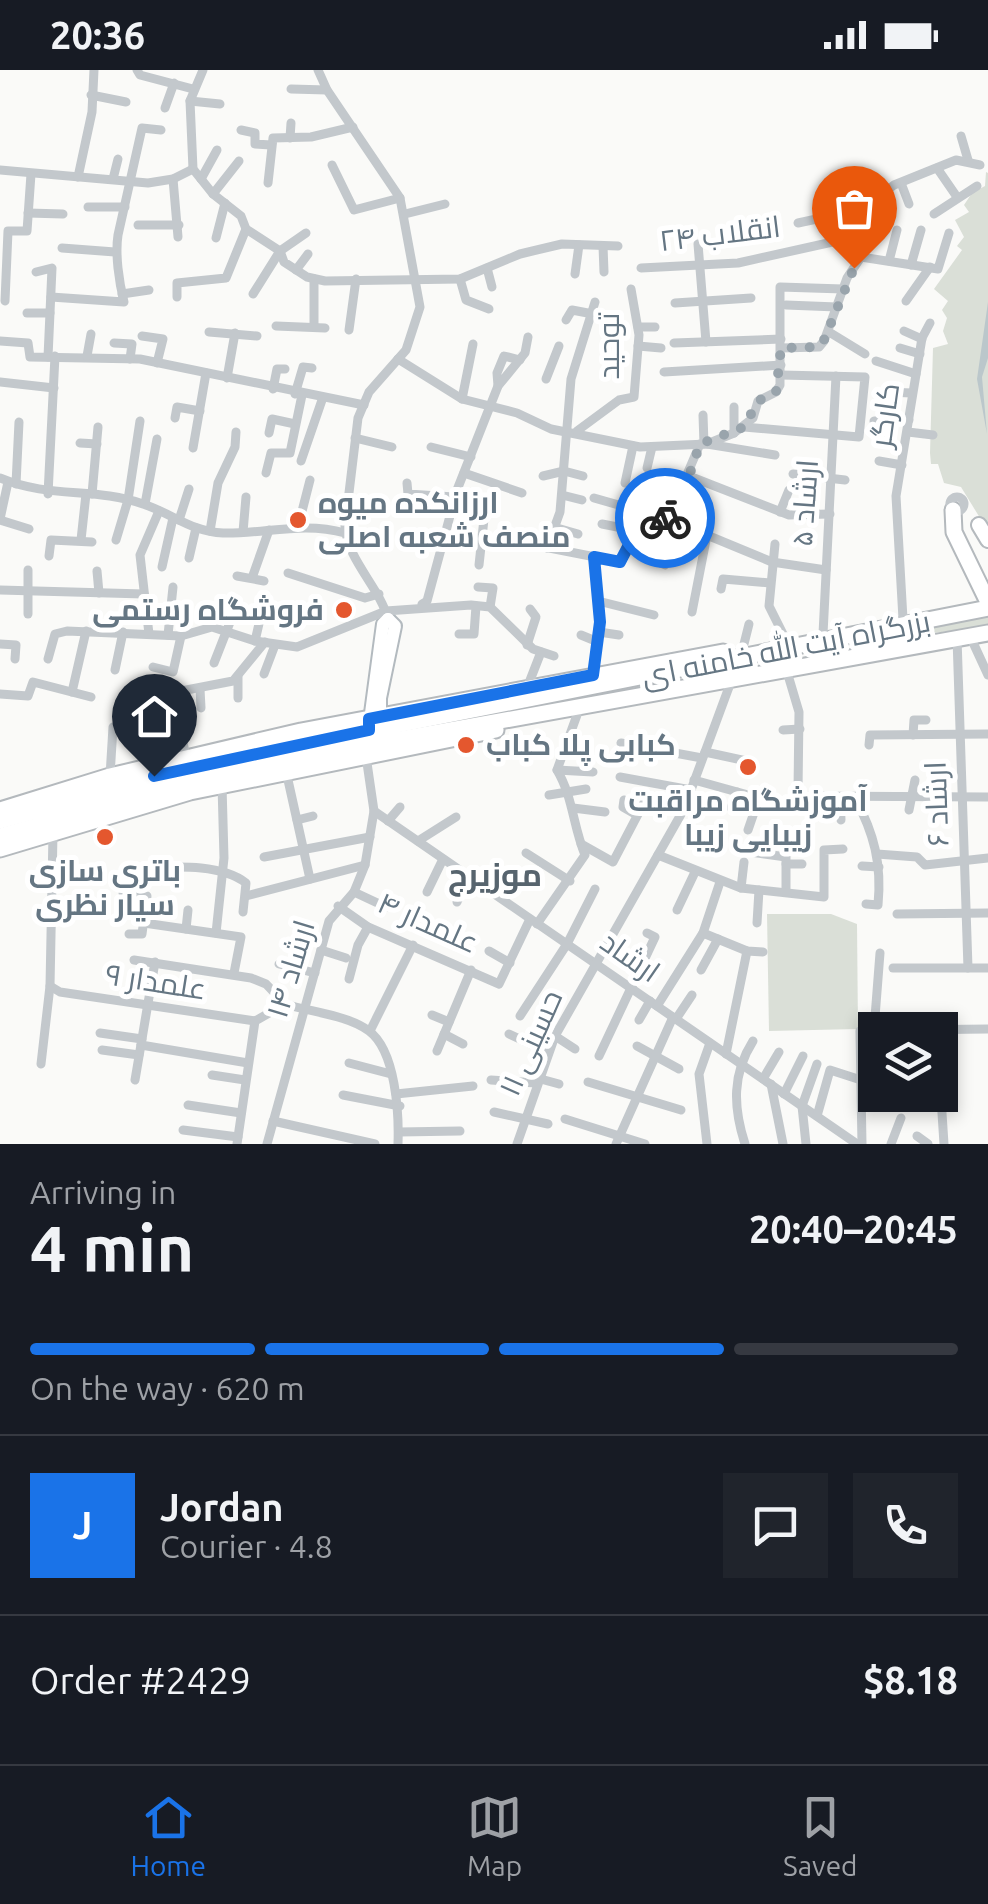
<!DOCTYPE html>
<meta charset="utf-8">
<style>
:root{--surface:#171b24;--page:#20242c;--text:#f1f3f6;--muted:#9ea1a6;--line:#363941;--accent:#1a73e8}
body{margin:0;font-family:Ubuntu,Cairo,sans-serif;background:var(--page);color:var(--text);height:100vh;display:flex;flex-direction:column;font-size:38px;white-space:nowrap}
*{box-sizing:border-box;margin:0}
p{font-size:32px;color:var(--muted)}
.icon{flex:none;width:55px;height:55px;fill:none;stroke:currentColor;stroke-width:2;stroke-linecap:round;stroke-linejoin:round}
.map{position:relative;height:1074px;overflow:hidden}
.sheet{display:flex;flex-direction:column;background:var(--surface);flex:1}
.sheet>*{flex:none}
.tools{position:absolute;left:858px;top:942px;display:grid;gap:20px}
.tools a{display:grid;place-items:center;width:100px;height:100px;border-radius:0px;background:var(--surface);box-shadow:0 5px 15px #0003;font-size:50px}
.pin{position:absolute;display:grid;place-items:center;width:85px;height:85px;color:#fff;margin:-102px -42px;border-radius:50% 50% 50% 0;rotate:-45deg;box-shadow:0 0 10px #0007}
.pin .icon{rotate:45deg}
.courier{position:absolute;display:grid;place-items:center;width:100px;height:100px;margin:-50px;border:8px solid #1a73e8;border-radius:50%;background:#fff;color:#222;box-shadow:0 2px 12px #0007}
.headline em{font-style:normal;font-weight:700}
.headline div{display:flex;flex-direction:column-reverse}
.headline{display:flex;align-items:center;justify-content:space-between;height:170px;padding:0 30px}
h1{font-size:65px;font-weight:700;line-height:75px}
.bar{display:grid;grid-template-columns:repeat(4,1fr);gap:15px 10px;align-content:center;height:120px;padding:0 30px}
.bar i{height:12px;border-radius:8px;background:var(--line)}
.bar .active{background:var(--accent)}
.bar p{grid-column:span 4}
.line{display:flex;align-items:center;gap:25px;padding:0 30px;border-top:2px solid var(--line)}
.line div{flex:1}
.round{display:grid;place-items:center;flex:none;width:105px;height:105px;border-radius:0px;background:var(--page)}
.status{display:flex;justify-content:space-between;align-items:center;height:70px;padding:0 50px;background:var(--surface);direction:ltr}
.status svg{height:28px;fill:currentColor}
.tabs{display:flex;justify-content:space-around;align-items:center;height:140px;border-top:2px solid var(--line);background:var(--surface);font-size:28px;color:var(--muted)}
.tabs a{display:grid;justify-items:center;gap:5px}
.tabs .active{color:var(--accent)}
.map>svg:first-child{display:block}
.green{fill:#dadfd7}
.water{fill:#bbc7cb}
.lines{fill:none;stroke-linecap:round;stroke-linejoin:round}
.secondary-casing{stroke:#b3babf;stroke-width:16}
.primary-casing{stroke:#b5babe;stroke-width:18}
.trunk-casing{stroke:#b4b9bd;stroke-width:19}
.minor{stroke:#c3c8cc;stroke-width:9}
.secondary{stroke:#fff;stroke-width:12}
.primary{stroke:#fff;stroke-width:14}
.trunk{stroke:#fff;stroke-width:15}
.done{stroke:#99a4ac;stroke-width:10;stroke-dasharray:0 18}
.route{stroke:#1a73e8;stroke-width:12}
.poi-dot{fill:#e4572e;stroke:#fff;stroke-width:4}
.labels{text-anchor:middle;stroke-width:10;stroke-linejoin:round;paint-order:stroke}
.street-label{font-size:30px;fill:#657683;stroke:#fff}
.poi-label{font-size:30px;font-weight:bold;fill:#657683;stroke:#fff;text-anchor:start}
.neighbourhood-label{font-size:32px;font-weight:bold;fill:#57646e;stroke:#fff}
</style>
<div class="status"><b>20:36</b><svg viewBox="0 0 49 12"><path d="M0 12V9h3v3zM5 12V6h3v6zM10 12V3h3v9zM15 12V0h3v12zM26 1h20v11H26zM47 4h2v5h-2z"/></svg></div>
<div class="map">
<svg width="988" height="1074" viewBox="0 0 988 1074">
<rect width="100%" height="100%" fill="#fafaf8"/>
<g class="green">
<polygon points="986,102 988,103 988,461 961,417 944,413 938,394 931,394 930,383 933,278 948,274 943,261 947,248 942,240 948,231 934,219 962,180 957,176 964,167 955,150 969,142 964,135 972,123 985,116"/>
<polygon points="988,545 988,556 926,564 925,557"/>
<polygon points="767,844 831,844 857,854 858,959 769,961"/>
</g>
<polygon class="water" points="988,232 988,288 982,307 987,364 977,309"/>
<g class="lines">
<g class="secondary-casing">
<g id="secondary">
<polyline points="380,656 380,628 395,556 388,549"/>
<polyline points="369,658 383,554 388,549"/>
</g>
</g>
<g class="primary-casing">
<polyline id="primary" points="979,455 988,470"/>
</g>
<g class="trunk-casing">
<g id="trunk">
<polyline points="953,440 954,462 988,532"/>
<polyline points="0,740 110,706 301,661 723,582"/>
<polyline points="0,751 225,689 988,538"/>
<polyline points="0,766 245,697 988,563"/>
<polyline points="0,779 190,722 496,660"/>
</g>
</g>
<g class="minor">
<polyline points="137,0 140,5 193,19"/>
<polyline points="203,0 190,31 193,99 213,124 241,146 246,159 280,181 284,192 307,207 325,211 460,209 520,184 562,174 618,176"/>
<path d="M318,0L327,20L400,128L420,237L406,280L369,322L358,348L345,456C347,490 379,516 388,549"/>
<polyline points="291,19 327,20"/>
<polyline points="91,25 126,32"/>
<polyline points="190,31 220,34"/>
<polyline points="165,38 174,13"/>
<polyline points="241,60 255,63 255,74 271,75"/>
<polyline points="961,66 968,90"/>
<polyline points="290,68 291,53"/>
<polyline points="332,95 354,140 400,128"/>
<polyline points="937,98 957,127"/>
<polyline points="0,100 148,113 173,109 193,99"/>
<polyline points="78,107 92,42 94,0"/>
<polyline points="113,109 118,89"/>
<polyline points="173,109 178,167"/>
<polyline points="201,109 217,80"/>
<polyline points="268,113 273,68 311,67 353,57"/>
<polyline points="901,113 909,134"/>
<polyline points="213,124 239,91"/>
<polyline points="88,137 125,137"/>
<polyline points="28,143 63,144"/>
<polyline points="405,144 445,134"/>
<polyline points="934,144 977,116"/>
<polyline points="798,153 863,139 894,115 956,90 980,95"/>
<polyline points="138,155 179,155"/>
<polyline points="216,168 225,133"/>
<polyline points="698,174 706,272"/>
<polyline points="603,176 604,202"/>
<polyline points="62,178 115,182"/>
<polyline points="861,187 938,199 949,163"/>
<polyline points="889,191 897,160"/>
<polyline points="911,195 921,160"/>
<polyline points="487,198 492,217"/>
<polyline points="641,198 738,193 864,165"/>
<polyline points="296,200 308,184"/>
<polyline points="36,202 52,198 48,287"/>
<polyline points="575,204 579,175"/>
<polyline points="314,209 314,257"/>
<polyline points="460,209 466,230 489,239"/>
<polyline points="122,224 149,220"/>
<polyline points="253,224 280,181 306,163"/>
<path d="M51,227L124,232C119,212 115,184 118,165L142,58L161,60"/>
<polyline points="177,227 177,213 226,208 246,159"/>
<polyline points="5,231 8,161 27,161 31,104"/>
<polyline points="906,231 930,197"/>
<polyline points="675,233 751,228"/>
<polyline points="786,235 837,237"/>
<polyline points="27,243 50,243"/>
<polyline points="566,250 572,240 593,244"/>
<polyline points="276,256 325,258"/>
<polyline points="638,257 655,257"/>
<polyline points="349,260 356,209"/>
<polyline points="904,261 922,269"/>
<polyline points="209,262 257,266"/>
<polyline points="829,262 865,284"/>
<polyline points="142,266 163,269 157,293"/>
<polyline points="0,271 28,273 30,287 140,289 364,335"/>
<polyline points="114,273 132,274 130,289"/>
<polyline points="674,273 781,269"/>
<polyline points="638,276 661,278"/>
<polyline points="781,278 819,277 824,271 847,208 861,187 863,139"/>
<polyline points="900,278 920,284"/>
<polyline points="87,286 91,264"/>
<polyline points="398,289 462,329 517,343 551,359 640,377 707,374 734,363 753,348 758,331 776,322 780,315 780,217 843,219"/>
<polyline points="876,291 916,304"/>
<polyline points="664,302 781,295"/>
<polyline points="227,308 235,263"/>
<polyline points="546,309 559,276"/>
<polyline points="0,312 54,318"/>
<polyline points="498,316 497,303 504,286 520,290"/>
<polyline points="273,319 277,299 285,299"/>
<polyline points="886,322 912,323"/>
<polyline points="295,324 303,297 312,298"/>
<polyline points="462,329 473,274"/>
<polyline points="703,345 704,374"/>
<polyline points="175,348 177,337 200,341"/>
<polyline points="874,351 909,350"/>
<polyline points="744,357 859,367 865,307 781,305"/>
<polyline points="577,361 619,330 634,327 639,265 631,219"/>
<polyline points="908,362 933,365"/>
<polyline points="269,363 272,349 295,354"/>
<polyline points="734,363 734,337"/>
<polyline points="355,368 392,377"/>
<polyline points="80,373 97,374"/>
<polyline points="707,374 775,385"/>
<polyline points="431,377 471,387"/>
<polyline points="193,378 206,303"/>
<polyline points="301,391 322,330"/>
<polyline points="879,391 902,395"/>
<polyline points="647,398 652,377"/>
<polyline points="266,403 271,383 290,383 302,325"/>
<polyline points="464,403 522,423"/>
<polyline points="793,404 845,410"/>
<polyline points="543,406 564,401 583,406"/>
<polyline points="689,406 789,445 830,444"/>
<path d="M0,408C50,429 95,417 143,434C171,443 192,462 223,463C265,464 303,451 345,463"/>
<polyline points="407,413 408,424 454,427"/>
<polyline points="625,413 633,376"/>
<polyline points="16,414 19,352"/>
<polyline points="48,424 55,286"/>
<polyline points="92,424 98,357"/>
<polyline points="562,425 582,430"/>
<circle cx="957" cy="434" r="7"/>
<polyline points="594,428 668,449 772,492 826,500"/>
<polyline points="145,434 157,369"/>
<polyline points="780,442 789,420 815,408"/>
<polyline points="0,449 8,412"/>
<polyline points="668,449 700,374"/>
<polyline points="0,450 29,459"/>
<polyline points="179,450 189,419"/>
<polyline points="602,454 638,461"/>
<polyline points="298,457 310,410"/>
<polyline points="557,458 578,464"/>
<polyline points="210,461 218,413 235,377 236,362"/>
<polyline points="243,462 246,427"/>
<polyline points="81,470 86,424"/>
<polyline points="116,470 128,430 140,351"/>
<polyline points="441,474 534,475 621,492 646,442"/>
<polyline points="775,474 769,536 786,570"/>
<polyline points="547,478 560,442 571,309 595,232"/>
<polyline points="630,479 665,495"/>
<polyline points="49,486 51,470 92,472"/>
<polyline points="189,488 196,458"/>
<polyline points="479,495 484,449"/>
<polyline points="162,497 173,448"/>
<polyline points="97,501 99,523"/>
<polyline points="288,503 365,528 379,524"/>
<polyline points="237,506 264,511"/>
<polyline points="252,508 269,460"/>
<polyline points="478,517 493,518 490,537"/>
<polyline points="721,519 723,509 770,513"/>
<polyline points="0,520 144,524"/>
<polyline points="598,531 654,545"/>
<polyline points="422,534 427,531 457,420 498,316 525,283 528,267"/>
<polyline points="692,542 707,465"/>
<polyline points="28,544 28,500"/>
<polyline points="903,549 896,426 922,268 930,253"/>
<polyline points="599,562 619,565"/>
<polyline points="149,564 140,485 159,441"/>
<polyline points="459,564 474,564 476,536"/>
<polyline points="823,564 836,306"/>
<polyline points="168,565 173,517"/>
<polyline points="581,565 598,572"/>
<polyline points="970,566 988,605"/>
<polyline points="957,568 968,898"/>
<polyline points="255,571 261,545"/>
<polyline points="0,574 16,575 15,589"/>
<polyline points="527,575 536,547 530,539"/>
<polyline points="743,578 749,554"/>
<polyline points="48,589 55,564 67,561 181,566 212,557 255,571 297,577 386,541 471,535 490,537 533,579 554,586"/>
<polyline points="214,593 234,542"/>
<polyline points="153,597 173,602 181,566"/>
<polyline points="115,600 123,562"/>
<polyline points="264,604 275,575"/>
<polyline points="593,605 599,552 594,487"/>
<polyline points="788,605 799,642 798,721 806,726 988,727"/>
<polyline points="238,607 238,628"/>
<polyline points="527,618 541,582"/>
<polyline points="200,619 201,638"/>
<polyline points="72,622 86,561"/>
<polyline points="176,622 233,611 265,572"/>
<polyline points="0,624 28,626 33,612 91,627"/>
<polyline points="177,643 186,687"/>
<polyline points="783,660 800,659"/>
<polyline points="488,661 491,682"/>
<polyline points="913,665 914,650 926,650"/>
<polyline points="621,673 702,688"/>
<polyline points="869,675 870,665 988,664"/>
<polyline points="705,682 751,692"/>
<polyline points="557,700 593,702"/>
<polyline points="286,701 310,809"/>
<polyline points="110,706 113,657"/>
<polyline points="620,707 691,720"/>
<polyline points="694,710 759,728 748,760"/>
<polyline points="549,725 586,719"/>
<polyline points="840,727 841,750"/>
<path d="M855,728C874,763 882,794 878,835L866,834"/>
<polyline points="624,730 623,737 637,745"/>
<polyline points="573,738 605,742"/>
<polyline points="731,738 737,722"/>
<polyline points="909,740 915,710"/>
<polyline points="374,741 857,1074"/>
<polyline points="297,750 313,746"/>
<polyline points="388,751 400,737"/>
<polyline points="418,771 456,747"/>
<polyline points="581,774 613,792 646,729 684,739"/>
<polyline points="750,782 786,787 786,821"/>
<polyline points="526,783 570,811"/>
<polyline points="877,784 917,787 925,795 988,788"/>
<polyline points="658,785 741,818 824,827 824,780 843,779"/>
<polyline points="264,787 370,767"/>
<polyline points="786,794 802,794"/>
<polyline points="862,796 879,797"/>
<path d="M142,798C173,797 220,793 246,813L243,842"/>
<polyline points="741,818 744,792"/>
<polyline points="354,822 386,837"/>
<polyline points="427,822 443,789"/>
<polyline points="123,823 147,826 142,864 129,864"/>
<polyline points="246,826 365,795"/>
<polyline points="501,828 511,813"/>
<polyline points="457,832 468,806"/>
<polyline points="338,836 368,857 499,914 530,849"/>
<polyline points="677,840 695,802"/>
<polyline points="897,844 988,843"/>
<polyline points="144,853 241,867 234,903"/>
<polyline points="757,853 759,820"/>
<path d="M537,854L585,785C573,756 573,727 557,700L577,645"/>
<polyline points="186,859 188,840"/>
<polyline points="216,863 224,788 222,715"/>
<polyline points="703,863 747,881 763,882"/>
<polyline points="321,880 346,888"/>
<polyline points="489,881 510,893"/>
<polyline points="134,890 251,908 266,914 285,934"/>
<polyline points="279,894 315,903"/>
<polyline points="893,898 988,898"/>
<polyline points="701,900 718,869"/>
<polyline points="349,909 358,875 368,857"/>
<polyline points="50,916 60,922 255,951"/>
<polyline points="657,936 703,863 720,812"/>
<polyline points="432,945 449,952"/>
<polyline points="520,946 567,874 595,819"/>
<polyline points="676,949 692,925"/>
<polyline points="639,950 650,931"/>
<polyline points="874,960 880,883"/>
<polyline points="902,960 988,959"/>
<polyline points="370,961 413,875"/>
<polyline points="100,963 142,969"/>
<polyline points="444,964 463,974"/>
<polyline points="509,964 548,982"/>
<polyline points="555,966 575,979"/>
<polyline points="141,975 248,993"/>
<polyline points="637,976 679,999"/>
<polyline points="102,980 139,985"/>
<polyline points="437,981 471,900"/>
<polyline points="726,984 747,881"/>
<polyline points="599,986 655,867 647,863"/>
<polyline points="349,993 391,1004"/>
<polyline points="41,994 50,916 53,763"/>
<polyline points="212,1005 245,1010"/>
<polyline points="537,1008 559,1014"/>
<polyline points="763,1009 779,982"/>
<polyline points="135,1010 155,892"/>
<polyline points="491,1010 536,1013"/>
<polyline points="588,1012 681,1040"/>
<polyline points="940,1012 944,1074"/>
<polyline points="771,1014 783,1074"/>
<polyline points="396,1024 473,1016"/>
<polyline points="784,1024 803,986"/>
<polyline points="343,1025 400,1036"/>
<polyline points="188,1035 241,1043"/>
<polyline points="494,1042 548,1054"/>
<polyline points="817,1046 830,1000 861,1010"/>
<polyline points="565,1049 645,1074"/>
<polyline points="273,1051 375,1074"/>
<polyline points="183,1060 238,1067"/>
<polyline points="399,1062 460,1061"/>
<polyline points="917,1066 928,1074"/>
<path d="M237,1074L255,951L285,934C310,942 348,945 369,961C396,981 399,1044 398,1074"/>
<polyline points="267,1074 329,851 354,822 365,795 374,741 366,686"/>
<polyline points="517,1074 555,966 684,739 729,617"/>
<polyline points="616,1074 673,947"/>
<polyline points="707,1074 699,1004 710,973"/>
<path d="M745,1074C733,1037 732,1004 753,971"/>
<polyline points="806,1074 802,1036 817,994"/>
<polyline points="862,1074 860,961 875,960"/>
<polyline points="891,1074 901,1048"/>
</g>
<use href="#secondary" class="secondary"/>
<use href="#primary" class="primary"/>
<use href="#trunk" class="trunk"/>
</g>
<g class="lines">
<polyline class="done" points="665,448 689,406 700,374 744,357 758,331 776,322 781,278 818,277 824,270 854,198"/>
<polyline class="route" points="154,706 369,660 369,649 593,605 600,552 594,487 620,492 646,442 665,448"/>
</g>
<g class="poi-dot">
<circle cx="298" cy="450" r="10"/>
<circle cx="344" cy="540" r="10"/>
<circle cx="466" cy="675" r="10"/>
<circle cx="748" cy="697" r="10"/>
<circle cx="105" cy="767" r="10"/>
</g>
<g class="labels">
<g class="street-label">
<text transform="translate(720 164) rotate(-7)" y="10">انقلاب ۲۴</text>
<text transform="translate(609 276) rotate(-90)" y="10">توحید</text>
<text transform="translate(885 345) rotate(-82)" y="10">کارگر</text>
<text transform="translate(805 433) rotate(-86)" y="10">ارشاد ۵</text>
<text transform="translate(786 579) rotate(-11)" y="10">بزرگراه آیت الله خامنه ای</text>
<text transform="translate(937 734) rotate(-92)" y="10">ارشاد ۶</text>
<text transform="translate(428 853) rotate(24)" y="10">علمدار ۴</text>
<text transform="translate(630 887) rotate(35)" y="10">ارشاد</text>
<text transform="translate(291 899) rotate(-73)" y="10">ارشاد ۱۴</text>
<text transform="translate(156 912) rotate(9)" y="10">علمدار ۹</text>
<text transform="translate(531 973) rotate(-66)" y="10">حسینی ۱۱</text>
</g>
<g class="poi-label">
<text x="318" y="443">ارزانکده میوه<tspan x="318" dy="34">منصف شعبه اصلی</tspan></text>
<text x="324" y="550" text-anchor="end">فروشگاه رستمی</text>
<text x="486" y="685">کبابی پلا کباب</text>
<text x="748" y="741" text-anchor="middle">آموزشگاه مراقبت<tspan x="748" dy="34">زیبایی زیبا</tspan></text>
<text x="105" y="811" text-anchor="middle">باتری سازی<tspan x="105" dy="34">سیار نظری</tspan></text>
</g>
<g class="neighbourhood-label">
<text x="495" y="816">موزیرج</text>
</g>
</g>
</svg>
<div class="tools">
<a><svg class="icon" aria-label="layers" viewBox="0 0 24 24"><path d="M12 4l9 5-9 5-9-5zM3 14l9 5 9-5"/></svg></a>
</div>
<div class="pin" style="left:854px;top:198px;background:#ea580c"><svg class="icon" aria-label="bag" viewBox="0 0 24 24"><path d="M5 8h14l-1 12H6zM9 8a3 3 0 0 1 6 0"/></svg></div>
<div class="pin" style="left:154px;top:706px;background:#1f2937"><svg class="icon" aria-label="home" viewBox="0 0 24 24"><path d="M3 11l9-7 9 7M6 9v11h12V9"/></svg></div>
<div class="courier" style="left:665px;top:448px"><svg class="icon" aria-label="bike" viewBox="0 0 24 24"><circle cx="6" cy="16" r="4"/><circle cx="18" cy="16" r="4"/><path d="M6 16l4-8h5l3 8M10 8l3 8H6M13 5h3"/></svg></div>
</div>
<section class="sheet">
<div class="headline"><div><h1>4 min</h1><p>Arriving in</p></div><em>20:40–20:45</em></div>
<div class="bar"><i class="active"></i><i class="active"></i><i class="active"></i><i></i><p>On the way · 620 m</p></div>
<div class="line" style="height:180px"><b class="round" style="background:var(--accent);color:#fff">J</b><div><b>Jordan</b><p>Courier · 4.8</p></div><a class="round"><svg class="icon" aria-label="chat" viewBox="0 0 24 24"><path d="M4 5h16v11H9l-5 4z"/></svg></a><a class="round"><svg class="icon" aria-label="phone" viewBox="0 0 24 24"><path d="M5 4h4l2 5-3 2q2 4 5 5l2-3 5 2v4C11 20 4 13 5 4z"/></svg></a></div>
<div class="line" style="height:130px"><div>Order #2429</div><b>$8.18</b></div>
</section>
<nav class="tabs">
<a class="active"><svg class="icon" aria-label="home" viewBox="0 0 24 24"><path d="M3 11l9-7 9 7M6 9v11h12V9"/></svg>Home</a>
<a><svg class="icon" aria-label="map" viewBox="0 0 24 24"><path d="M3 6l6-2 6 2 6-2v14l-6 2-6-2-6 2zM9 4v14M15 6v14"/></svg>Map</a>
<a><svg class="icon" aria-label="saved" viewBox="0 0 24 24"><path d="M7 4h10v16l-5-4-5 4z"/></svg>Saved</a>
</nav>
